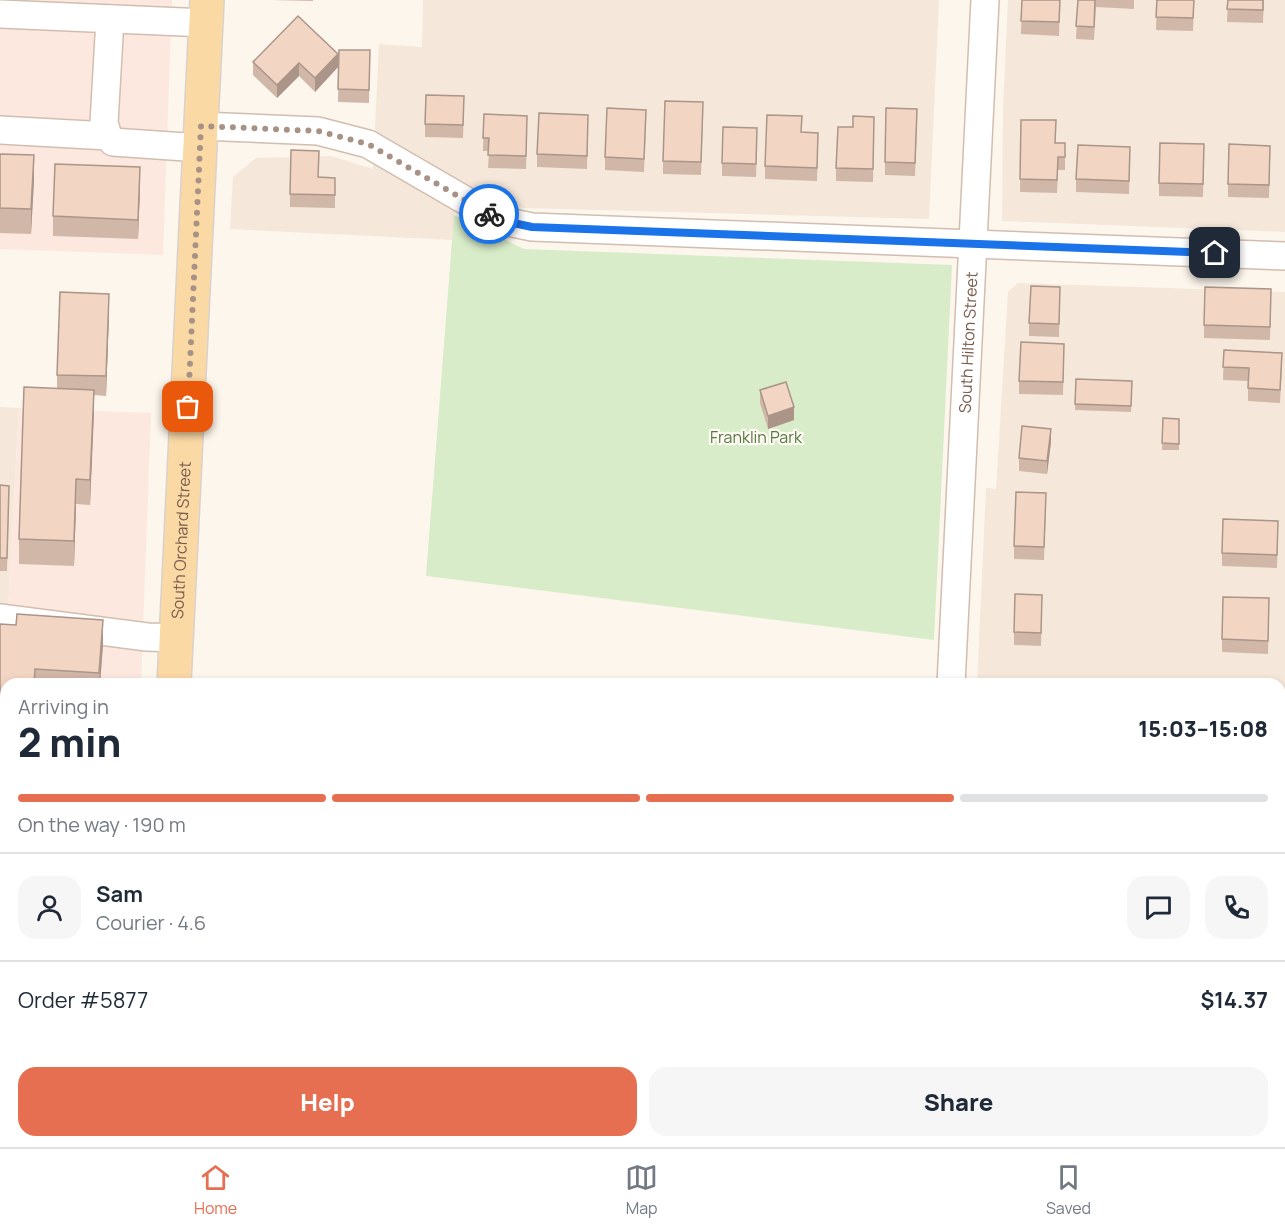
<!DOCTYPE html>
<meta charset="utf-8">
<style>
:root{--surface:#fff;--page:#f6f6f7;--text:#1f2937;--muted:#747a83;--line:#e0e1e3;--accent:#e76f51}
body{margin:0;font-family:Manrope,sans-serif;background:var(--page);color:var(--text);height:100vh;display:flex;flex-direction:column;font-size:22px;white-space:nowrap}
*{box-sizing:border-box;margin:0}
p{font-size:20px;color:var(--muted)}
.icon{flex:none;width:33px;height:33px;fill:none;stroke:currentColor;stroke-width:2;stroke-linecap:round;stroke-linejoin:round}
.map{position:relative;flex:1;overflow:hidden}
.details{position:absolute;left:0px;top:678px;width:1286px;height:470px;display:flex;flex-direction:column;background:var(--surface);border-radius:18px 18px 0 0;box-shadow:0 3px 9px #0003}
.details>*{flex:none}
.pin{position:absolute;display:grid;place-items:center;width:51px;height:51px;color:#fff;margin:-26px;border-radius:12px;box-shadow:0 3px 9px #0006}
.courier{position:absolute;display:grid;place-items:center;width:60px;height:60px;margin:-30px;border:4px solid #1a73e8;border-radius:50%;background:#fff;color:#222;box-shadow:0 2px 8px #0007}
.summary em{font-style:normal;font-weight:800}
.summary div{display:flex;flex-direction:column-reverse}
.summary{display:flex;align-items:center;justify-content:space-between;height:102px;padding:0 18px}
h1{font-size:39px;font-weight:800;line-height:45px}
.bar{display:grid;grid-template-columns:repeat(4,1fr);gap:9px 6px;align-content:center;height:72px;padding:0 18px}
.bar i{height:8px;border-radius:4px;background:var(--line)}
.bar .on{background:var(--accent)}
.bar p{grid-column:span 4}
.line{display:flex;align-items:center;gap:15px;padding:0 18px;border-top:2px solid var(--line)}
.line div{flex:1}
.round{display:grid;place-items:center;flex:none;width:63px;height:63px;border-radius:18px;background:var(--page)}
.action{display:flex;gap:12px;margin-top:auto;padding:12px 18px}
.action a{flex:1;height:69px;border-radius:18px;background:var(--accent);color:#fff;font-size:24px;font-weight:800;line-height:69px;text-align:center}
.action a+a{background:var(--page);color:var(--text)}
.menu{display:flex;justify-content:space-around;align-items:center;height:84px;border-top:2px solid var(--line);background:var(--surface);font-size:16px;color:var(--muted)}
.menu a{display:grid;justify-items:center;gap:3px}
.menu .on{color:var(--accent)}
.map>svg:first-child{display:block}
.residential{fill:#f5e8da}
.commercial{fill:#fde8e0}
.park{fill:#d8ecc9}
.lines{fill:none;stroke-linecap:round;stroke-linejoin:round}
.minor-casing{stroke:#d1beb0;stroke-width:30}
.major-casing{stroke:#dad1cd;stroke-width:36}
.minor{stroke:#fff;stroke-width:27}
.major{stroke:#fbd9a5;stroke-width:33}
.wall{fill:#d1b7a8}
.shaded-wall{fill:#aa9588}
.building{fill:#f3d5c3;stroke:#aa9588;stroke-width:1.5}
.done{stroke:#a89285;stroke-width:6;stroke-dasharray:0 10.8}
.route{stroke:#1a73e8;stroke-width:8}
.labels{text-anchor:middle;stroke-width:4.5;stroke-linejoin:round;paint-order:stroke}
.street-label{font-size:16px;fill:#7a5c4d;stroke:#fffaf3}
.park-label{font-size:16px;fill:#537a41;stroke:#fffaf3}
</style>
<div class="map">
<svg width="1285" height="1147" viewBox="0 0 1285 1147">
<rect width="100%" height="100%" fill="#fdf6ec"/>
<g class="residential">
<polygon points="423,0 939,0 929,219 523,208 457,180 452,240 230,229 233,177 256,158 331,156 373,169 379,44 422,47"/>
<polygon points="1008,0 1285,0 1285,232 1002,221 1003,107"/>
<polygon points="1018,283 1285,292 1285,973 1280,978 1280,684 977,684 986,488 996,489 1008,292"/>
<polygon points="0,407 19,408 7,630 0,630"/>
</g>
<g class="commercial">
<polygon points="0,0 172,0 163,255 0,249"/>
<polygon points="19,408 151,413 141,684 6,684 6,820 0,820 0,630 7,630"/>
<polygon points="0,907 6,908 6,1142 119,1142 118,1147 0,1147"/>
<polygon points="1280,1072 1285,1072 1285,1147 200,1147 200,1142 1280,1142"/>
</g>
<polygon class="park" points="454,215 524,249 952,265 934,640 426,576"/>
<g class="lines">
<g class="minor-casing">
<g id="minor">
<polyline points="0,14 206,23"/>
<polyline points="110,19 104,123 108,136 113,142 200,148"/>
<polyline points="201,126 318,131 368,144 487,213 503,221 532,227 1285,256"/>
<polyline points="0,130 108,136"/>
<polyline points="0,618 147,637 177,638"/>
<path id="s1" d="M951,684L985,0"/>
<polyline points="0,863 6,864"/>
<polyline points="1280,1015 1285,1016"/>
<polyline points="218,1147 218,1142"/>
<polyline points="378,1147 378,1142"/>
<polyline points="935,1147 935,1142"/>
</g>
</g>
<g class="major-casing">
<g id="major">
<path id="s2" d="M174,684L207,0"/>
<polyline points="151,1147 151,1142"/>
</g>
</g>
<use href="#minor" class="minor"/>
<use href="#major" class="major"/>
</g>
<g class="wall">
<polygon points="271,0 313,0 313,1"/>
<polygon points="1022,0 1060,0 1059,36 1021,34"/>
<polygon points="1078,0 1134,0 1134,9 1096,7 1094,40 1076,39"/>
<polygon points="1157,0 1194,0 1193,31 1156,30"/>
<polygon points="1228,0 1264,0 1263,23 1227,22"/>
<polygon points="339,50 370,50 369,103 338,102"/>
<polygon points="338,54 338,67 315,92 299,76 277,98 253,75 253,62"/>
<polygon points="464,109 463,138 425,137 425,124"/>
<polygon points="484,114 527,129 526,169 488,168 489,151 483,151"/>
<polygon points="703,115 701,175 663,174 663,161"/>
<polygon points="1021,120 1056,143 1065,143 1065,170 1058,170 1057,193 1020,192"/>
<polygon points="917,122 915,176 885,175 885,162"/>
<polygon points="646,123 644,172 605,170 605,157"/>
<polygon points="588,128 587,169 537,167 537,154"/>
<polygon points="874,130 873,182 836,181 836,168"/>
<polygon points="802,132 818,146 817,181 765,179 765,166"/>
<polygon points="757,141 756,177 722,176 722,163"/>
<polygon points="0,154 34,180 31,234 0,233"/>
<polygon points="1204,157 1203,197 1159,196 1159,183"/>
<polygon points="1270,159 1269,198 1228,197 1228,184"/>
<polygon points="1130,160 1129,194 1076,192 1076,179"/>
<polygon points="319,177 335,178 335,208 290,207 290,194"/>
<polygon points="140,186 138,239 53,236 53,216"/>
<polygon points="1060,300 1059,337 1029,336 1029,323"/>
<polygon points="1271,302 1270,340 1204,338 1204,325"/>
<polygon points="109,313 106,396 94,395 90,505 76,504 74,566 19,564 19,539 57,388 57,375"/>
<polygon points="1224,350 1282,366 1280,403 1248,401 1248,381 1223,380"/>
<polygon points="1064,357 1063,395 1019,394 1019,381"/>
<polygon points="1076,379 1132,381 1131,412 1075,410"/>
<polygon points="760,390 794,420 768,429 760,403"/>
<polygon points="1163,418 1179,419 1179,450 1162,450"/>
<polygon points="1051,442 1047,474 1019,471 1019,458"/>
<polygon points="0,485 9,499 7,571 0,571"/>
<polygon points="1046,506 1044,560 1014,559 1014,546"/>
<polygon points="1278,534 1277,568 1222,566 1222,553"/>
<polygon points="1042,608 1041,646 1014,645 1014,632"/>
<polygon points="1269,612 1268,654 1222,652 1222,639"/>
<polygon points="0,624 103,645 100,684 6,684 6,764 0,764"/>
</g>
<g class="shaded-wall">
<polygon points="338,54 338,67 315,92 315,78"/>
<polygon points="299,63 299,76 277,98 277,85"/>
<polygon points="34,155 34,180 31,234 31,209"/>
<polygon points="140,167 140,186 138,239 138,220"/>
<polygon points="109,294 109,313 106,396 106,376"/>
<polygon points="94,390 94,415 90,505 90,480"/>
<polygon points="794,407 794,420 768,429 768,416"/>
<polygon points="1051,429 1051,442 1047,474 1047,461"/>
<polygon points="76,479 76,504 74,566 74,541"/>
<polygon points="103,620 103,645 100,684 99,684"/>
</g>
<g class="building">
<polygon points="1022,0 1060,0 1059,22 1021,21"/>
<polygon points="1078,0 1095,0 1094,27 1076,26"/>
<polygon points="1157,0 1194,0 1193,18 1156,17"/>
<polygon points="1228,0 1263,0 1263,10 1227,9"/>
<polygon points="298,16 338,54 315,78 299,63 277,85 253,62"/>
<polygon points="339,50 370,50 369,90 338,89"/>
<polygon points="426,95 464,96 463,125 425,124"/>
<polygon points="665,101 703,102 701,162 663,161"/>
<polygon points="607,108 646,110 644,159 605,157"/>
<polygon points="886,108 917,109 915,163 885,162"/>
<polygon points="539,113 588,115 587,156 537,154"/>
<polygon points="484,114 527,116 526,156 488,155 489,138 483,138"/>
<polygon points="767,115 802,116 801,132 818,133 817,168 765,166"/>
<polygon points="853,116 874,117 873,169 836,168 838,127 853,127"/>
<polygon points="1021,120 1056,120 1055,143 1065,143 1065,157 1058,157 1057,180 1020,179"/>
<polygon points="723,127 757,128 756,164 722,163"/>
<polygon points="1160,143 1204,144 1203,184 1159,183"/>
<polygon points="1229,144 1270,146 1269,185 1228,184"/>
<polygon points="1078,145 1130,147 1129,181 1076,179"/>
<polygon points="291,150 319,151 318,177 335,178 335,195 290,194"/>
<polygon points="0,154 34,155 31,209 0,208"/>
<polygon points="55,164 140,167 138,220 53,216"/>
<polygon points="1031,286 1060,287 1059,324 1029,323"/>
<polygon points="1205,287 1271,289 1270,327 1204,325"/>
<polygon points="60,292 109,294 106,376 57,375"/>
<polygon points="1021,342 1064,344 1063,382 1019,381"/>
<polygon points="1224,350 1282,353 1280,390 1248,388 1249,368 1223,367"/>
<polygon points="1076,379 1132,381 1131,406 1075,404"/>
<polygon points="786,382 794,407 768,416 760,390"/>
<polygon points="24,387 94,390 90,480 76,479 74,541 19,539"/>
<polygon points="1163,418 1179,419 1179,444 1162,443"/>
<polygon points="1022,426 1051,429 1047,461 1019,458"/>
<polygon points="0,485 9,486 7,558 0,558"/>
<polygon points="1016,492 1046,493 1044,547 1014,546"/>
<polygon points="1223,519 1278,521 1277,555 1222,553"/>
<polygon points="1015,594 1042,595 1041,633 1014,632"/>
<polygon points="1223,597 1269,598 1268,641 1222,639"/>
<polygon points="17,614 103,620 99,673 35,669 34,684 6,684 6,739 0,738 0,624 16,625"/>
<polygon points="0,1016 6,1016 6,1142 102,1142 101,1147 0,1147"/>
<polygon points="261,1142 288,1142 288,1147 260,1147"/>
</g>
<g class="lines">
<polyline class="done" points="188,407 201,126 318,131 368,144 489,214"/>
<polyline class="route" points="489,214 504,221 532,227 1215,253"/>
</g>
<g class="labels">
<g class="street-label">
<text dy="6" stroke="none"><textPath href="#s1" startOffset="342">South Hilton Street</textPath></text>
<text dy="6" stroke="none"><textPath href="#s2" startOffset="144">South Orchard Street</textPath></text>
</g>
<g class="park-label">
<text x="756" y="443">Franklin Park</text>
</g>
</g>
</svg>
<div class="pin" style="left:188px;top:407px;background:#ea580c"><svg class="icon" aria-label="bag" viewBox="0 0 24 24"><path d="M5 8h14l-1 12H6zM9 8a3 3 0 0 1 6 0"/></svg></div>
<div class="pin" style="left:1215px;top:253px;background:#1f2937"><svg class="icon" aria-label="home" viewBox="0 0 24 24"><path d="M3 11l9-7 9 7M6 9v11h12V9"/></svg></div>
<div class="courier" style="left:489px;top:214px"><svg class="icon" aria-label="bike" viewBox="0 0 24 24"><circle cx="6" cy="16" r="4"/><circle cx="18" cy="16" r="4"/><path d="M6 16l4-8h5l3 8M10 8l3 8H6M13 5h3"/></svg></div>
<section class="details">
<div class="summary"><div><h1>2 min</h1><p>Arriving in</p></div><em>15:03–15:08</em></div>
<div class="bar"><i class="on"></i><i class="on"></i><i class="on"></i><i></i><p>On the way · 190 m</p></div>
<div class="line" style="height:108px"><a class="round"><svg class="icon" aria-label="person" viewBox="0 0 24 24"><circle cx="12" cy="8" r="4"/><path d="M4 21q1-7 8-7t8 7"/></svg></a><div><b>Sam</b><p>Courier · 4.6</p></div><a class="round"><svg class="icon" aria-label="chat" viewBox="0 0 24 24"><path d="M4 5h16v11H9l-5 4z"/></svg></a><a class="round"><svg class="icon" aria-label="phone" viewBox="0 0 24 24"><path d="M5 4h4l2 5-3 2q2 4 5 5l2-3 5 2v4C11 20 4 13 5 4z"/></svg></a></div>
<div class="line" style="height:78px"><div>Order #5877</div><b>$14.37</b></div>
<div class="action"><a>Help</a><a>Share</a></div>
</section>
</div>
<nav class="menu">
<a class="on"><svg class="icon" aria-label="home" viewBox="0 0 24 24"><path d="M3 11l9-7 9 7M6 9v11h12V9"/></svg>Home</a>
<a><svg class="icon" aria-label="map" viewBox="0 0 24 24"><path d="M3 6l6-2 6 2 6-2v14l-6 2-6-2-6 2zM9 4v14M15 6v14"/></svg>Map</a>
<a><svg class="icon" aria-label="saved" viewBox="0 0 24 24"><path d="M7 4h10v16l-5-4-5 4z"/></svg>Saved</a>
</nav>
